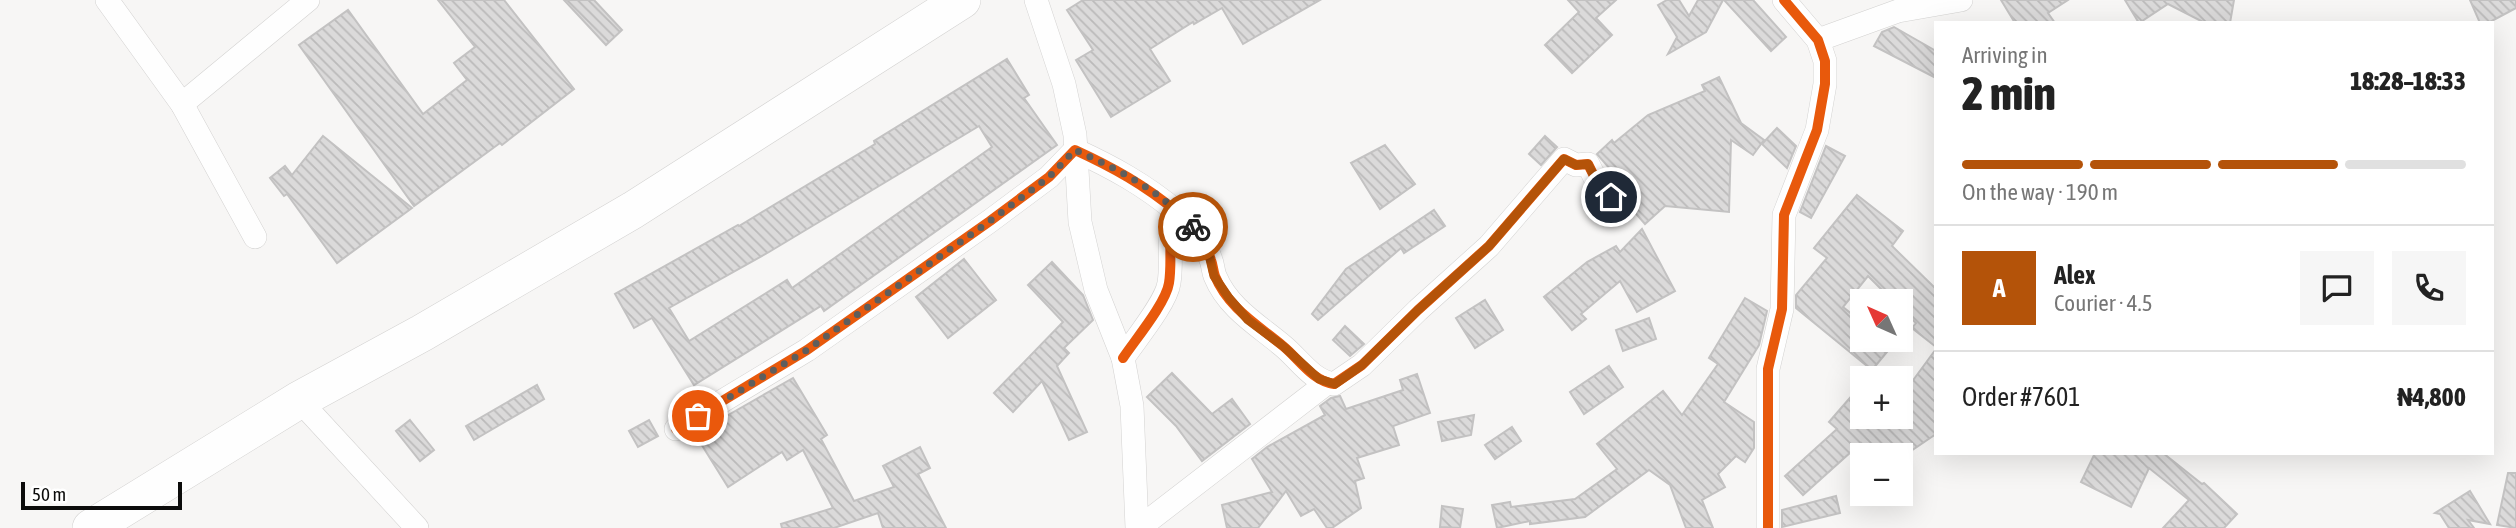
<!DOCTYPE html>
<meta charset="utf-8">
<style>
:root{--surface:#fff;--page:#f6f6f6;--text:#222;--muted:#767676;--line:#e0e0e0;--accent:#b45309}
body{margin:0;font-family:"Asap Condensed",sans-serif;background:var(--page);color:var(--text);height:100vh;display:flex;flex-direction:column;font-size:26px;white-space:nowrap}
*{box-sizing:border-box;margin:0}
p{font-size:23px;color:var(--muted)}
.icon{flex:none;width:38px;height:38px;fill:none;stroke:currentColor;stroke-width:2;stroke-linecap:round;stroke-linejoin:round}
.map{position:relative;flex:1;overflow:hidden}
.drawer{position:absolute;left:1934px;top:21px;width:560px;height:434px;display:flex;flex-direction:column;background:var(--surface);border-radius:0px;box-shadow:0 7px 28px #0002}
.drawer>*{flex:none}
.needle{width:46px;rotate:315deg}
.tools{position:absolute;left:1850px;top:289px;display:grid;gap:14px}
.tools a{display:grid;place-items:center;width:63px;height:63px;border-radius:0px;background:var(--surface);box-shadow:0 7px 28px #0002;font-size:35px}
.scale{position:absolute;left:21px;bottom:18px;width:161px;box-sizing:border-box;padding-left:7px;border:4px solid #0c0c0b;border-top:0;font-size:19px;line-height:24px;white-space:nowrap;color:#0c0c0b;-webkit-text-stroke:5px #fff;paint-order:stroke}
.pin{position:absolute;display:grid;place-items:center;width:60px;height:60px;color:#fff;margin:-30px;border:4px solid #fff;border-radius:50%;box-shadow:0 2px 7px #0007}
.courier{position:absolute;display:grid;place-items:center;width:70px;height:70px;margin:-35px;border:5px solid #b45309;border-radius:50%;background:#fff;color:#222;box-shadow:0 2px 9px #0007}
.head em{font-style:normal;font-weight:800}
.head div{display:flex;flex-direction:column-reverse}
.head{display:flex;align-items:center;justify-content:space-between;height:119px;padding:0 28px}
h1{font-size:46px;font-weight:800;line-height:52px}
.bar{display:grid;grid-template-columns:repeat(4,1fr);gap:10px 7px;align-content:center;height:84px;padding:0 28px}
.bar i{height:9px;border-radius:5px;background:var(--line)}
.bar .active{background:var(--accent)}
.bar p{grid-column:span 4}
.line{display:flex;align-items:center;gap:18px;padding:0 28px;border-top:2px solid var(--line)}
.line div{flex:1}
.round{display:grid;place-items:center;flex:none;width:74px;height:74px;border-radius:0px;background:var(--page)}
.map>svg:first-child{display:block}
.building{fill:url(#building-back-hatch);stroke:#c3c2c2;stroke-width:2;fill-rule:evenodd}
.lines{fill:none;stroke-linecap:round;stroke-linejoin:round}
.minor-casing{stroke:#d3d2d1;stroke-width:24}
.trunk-casing{stroke:#d3d2d1;stroke-width:38}
.minor{stroke:#fefefe;stroke-width:23}
.trunk{stroke:#fefefe;stroke-width:37}
.cycleway-casing{stroke:#fff;stroke-width:15}
.cycleway{stroke:#e8590c;stroke-width:10}
.done{stroke:#5e5e5d;stroke-width:7;stroke-dasharray:0 12.6}
.route{stroke:#b45309;stroke-width:9}
</style>
<div class="map">
<svg width="2516" height="528" viewBox="0 0 2516 528">
<defs>
<pattern id="building-back-hatch" width="6" height="6" patternUnits="userSpaceOnUse" patternTransform="scale(1.75)"><rect width="6" height="6" fill="#dbdada"/><path d="M-1 5l2 2M0 0l6 6M5-1l2 2" fill="none" stroke="#bbbaba"/></pattern>
</defs>
<rect width="100%" height="100%" fill="#f7f6f5"/>
<g class="building">
<polygon points="438,0 504,0 574,89 502,145 500,143 414,206 299,45 348,10 423,114 467,80 454,63 475,47"/>
<polygon points="564,0 594,0 622,30 606,45"/>
<polygon points="1083,0 1320,0 1243,44 1222,8 1194,24 1193,22 1150,49 1170,81 1111,117 1076,60 1093,50 1067,10"/>
<polygon points="1568,0 1616,0 1596,18 1612,35 1572,73 1545,45 1579,12"/>
<polygon points="1667,0 1679,0 1689,16 1698,0 1723,0 1706,32 1668,54 1677,37 1658,5"/>
<polygon points="1724,0 1753,0 1786,37 1771,51"/>
<polygon points="2001,0 2068,0 2048,13 2055,23 2015,23"/>
<polygon points="2125,0 2234,0 2230,23 2205,23 2168,4 2139,23"/>
<polygon points="2470,0 2516,0 2516,8 2488,23 2480,23"/>
<polygon points="1894,27 1936,51 1936,78 1874,46 1882,32"/>
<path d="M1007,59L1029,95L1024,98L1057,145L824,311L821,306L694,385L652,318L634,328L615,294L738,225L739,226L875,144L874,141ZM979,126L992,147L792,288L787,280L689,341L669,308L769,252Z"/>
<polygon points="1719,77 1741,123 1764,140 1753,155 1731,140 1729,212 1665,206 1645,224 1624,200 1625,194 1616,181 1618,178 1597,154 1612,140 1614,143 1648,115 1705,91 1702,85"/>
<polygon points="1777,128 1796,146 1787,168 1762,144"/>
<polygon points="323,136 412,208 337,263 287,194 284,196 270,178 285,166 292,175"/>
<polygon points="1545,136 1557,147 1541,165 1529,154"/>
<polygon points="1385,145 1415,184 1380,209 1351,163"/>
<polygon points="1826,146 1845,156 1811,218 1800,212"/>
<polygon points="1857,195 1903,231 1892,246 1936,289 1936,347 1912,328 1916,323 1900,308 1900,301 1893,301 1868,276 1843,307 1862,322 1862,340 1883,340 1891,347 1872,370 1796,308 1796,295 1827,258 1814,248"/>
<polygon points="1434,210 1445,226 1404,253 1401,248 1318,320 1312,314 1346,269"/>
<polygon points="1642,229 1675,291 1637,312 1620,281 1581,314 1586,319 1572,330 1544,297 1587,262 1616,246 1620,252"/>
<polygon points="964,259 996,300 948,338 916,297"/>
<polygon points="1052,262 1083,295 1093,320 1064,348 1069,353 1057,366 1087,432 1069,440 1042,381 1013,412 994,393 1063,322 1028,285"/>
<polygon points="1745,298 1767,311 1759,345 1724,402 1754,422 1754,448 1745,462 1736,456 1718,474 1725,487 1702,500 1713,528 1686,528 1670,485 1649,470 1585,517 1530,524 1530,521 1497,528 1492,505 1510,502 1511,507 1575,499 1617,469 1597,444 1663,391 1682,415 1718,364 1709,358"/>
<polygon points="1485,300 1503,330 1475,348 1456,318"/>
<polygon points="1649,318 1656,339 1623,351 1616,330"/>
<polygon points="1345,326 1364,344 1350,356 1333,340"/>
<polygon points="1936,349 1936,434 1905,455 1873,455 1861,443 1803,495 1785,476 1837,429 1829,422 1862,384 1862,416 1900,416 1900,398"/>
<polygon points="1609,366 1623,387 1584,414 1570,392"/>
<polygon points="1172,373 1212,414 1232,399 1250,424 1202,461 1176,426 1147,397"/>
<polygon points="1417,374 1430,413 1393,426 1399,445 1357,458 1364,478 1355,481 1361,508 1332,528 1327,528 1314,509 1301,516 1286,491 1258,528 1227,528 1222,505 1272,492 1252,459 1267,447 1325,415 1320,406 1331,398 1340,396 1346,409 1403,390 1400,380"/>
<polygon points="793,378 827,435 821,439 854,501 894,487 883,466 920,447 930,468 918,474 946,528 883,528 878,513 834,528 782,528 781,524 833,508 803,450 787,460 782,452 728,487 695,434"/>
<polygon points="537,385 544,399 474,440 466,426"/>
<polygon points="1474,415 1471,435 1442,441 1438,422"/>
<polygon points="410,420 434,450 420,461 396,431"/>
<polygon points="649,420 658,436 638,447 629,431"/>
<polygon points="1512,427 1521,441 1495,459 1485,445"/>
<polygon points="2095,453 2163,453 2202,484 2204,483 2237,514 2224,528 2163,528 2189,500 2149,468 2131,507 2081,482"/>
<polygon points="2508,473 2516,473 2516,528 2497,525"/>
<polygon points="2470,491 2490,524 2468,520 2474,528 2449,528 2440,514 2435,513"/>
<polygon points="1836,496 1840,513 1782,527 1782,510"/>
<polygon points="1442,506 1463,509 1460,528 1440,527"/>
</g>
<g class="lines">
<g class="minor-casing">
<g id="minor">
<polyline points="107,0 182,104 255,237"/>
<polyline points="1036,0 1064,84 1075,135 1080,222 1096,290 1123,358 1132,406 1137,528"/>
<polyline points="1818,40 1898,11 1961,0"/>
<polyline points="182,104 308,0"/>
<path d="M1177,212C1191,225 1205,242 1211,260C1213,265 1213,271 1215,276C1228,308 1258,325 1283,346C1299,359 1312,381 1334,384L1362,365L1418,310L1489,246L1564,159L1576,165L1588,164L1596,180L1611,197"/>
<polyline points="299,400 417,528"/>
<path d="M676,429L807,350L990,221L1049,177L1075,150C1112,167 1145,185 1177,212C1166,236 1173,258 1169,283C1166,303 1135,340 1123,358"/>
<polyline points="1139,528 1327,383"/>
<polyline points="1768,528 1768,369 1782,309 1784,215 1817,130 1825,84 1825,61 1818,40 1784,0"/>
</g>
</g>
<g class="trunk-casing">
<polyline id="trunk" points="91,528 299,400 422,333 633,210 962,0"/>
</g>
<use href="#minor" class="minor"/>
<use href="#trunk" class="trunk"/>
<g class="cycleway-casing">
<g id="cycleway">
<path d="M1177,212C1191,225 1205,242 1211,260C1213,265 1213,271 1215,276C1228,308 1258,325 1283,346C1299,359 1312,381 1334,384L1362,365L1418,310L1489,246L1564,159L1576,165L1588,164L1596,180L1611,197"/>
<path d="M676,429L807,350L990,221L1049,177L1075,150C1112,167 1145,185 1177,212C1166,236 1173,258 1169,283C1166,303 1135,340 1123,358"/>
<polyline points="1768,528 1768,369 1782,309 1784,215 1817,130 1825,84 1825,61 1818,40 1784,0"/>
</g>
</g>
<use href="#cycleway" class="cycleway"/>
</g>
<g class="lines">
<path class="done" d="M698,416L807,350L990,221L1049,177L1075,150C1118,169 1161,191 1193,227"/>
<polyline class="route" points="1193,227 1210,259 1214,276 1229,298 1248,320 1283,346 1319,379 1335,384 1362,365 1418,310 1489,246 1564,159 1576,165 1588,164 1596,180 1611,197"/>
</g>
</svg>
<div class="tools">
<a><svg class="needle" viewBox="-14 -14 28 28"><path d="M0-13l5 13h-10z" fill="#e53935"/><path d="M0 13l5-13h-10z" fill="#767676"/></svg></a>
<a>+</a>
<a>−</a>
</div>
<div class="scale">50 m</div>
<div class="pin" style="left:698px;top:416px;background:#ea580c"><svg class="icon" aria-label="bag" viewBox="0 0 24 24"><path d="M5 8h14l-1 12H6zM9 8a3 3 0 0 1 6 0"/></svg></div>
<div class="pin" style="left:1611px;top:197px;background:#1f2937"><svg class="icon" aria-label="home" viewBox="0 0 24 24"><path d="M3 11l9-7 9 7M6 9v11h12V9"/></svg></div>
<div class="courier" style="left:1193px;top:227px"><svg class="icon" aria-label="bike" viewBox="0 0 24 24"><circle cx="6" cy="16" r="4"/><circle cx="18" cy="16" r="4"/><path d="M6 16l4-8h5l3 8M10 8l3 8H6M13 5h3"/></svg></div>
<section class="drawer">
<div class="head"><div><h1>2 min</h1><p>Arriving in</p></div><em>18:28–18:33</em></div>
<div class="bar"><i class="active"></i><i class="active"></i><i class="active"></i><i></i><p>On the way · 190 m</p></div>
<div class="line" style="height:126px"><b class="round" style="background:var(--accent);color:#fff">A</b><div><b>Alex</b><p>Courier · 4.5</p></div><a class="round"><svg class="icon" aria-label="chat" viewBox="0 0 24 24"><path d="M4 5h16v11H9l-5 4z"/></svg></a><a class="round"><svg class="icon" aria-label="phone" viewBox="0 0 24 24"><path d="M5 4h4l2 5-3 2q2 4 5 5l2-3 5 2v4C11 20 4 13 5 4z"/></svg></a></div>
<div class="line" style="height:91px"><div>Order #7601</div><b>₦4,800</b></div>
</section>
</div>
